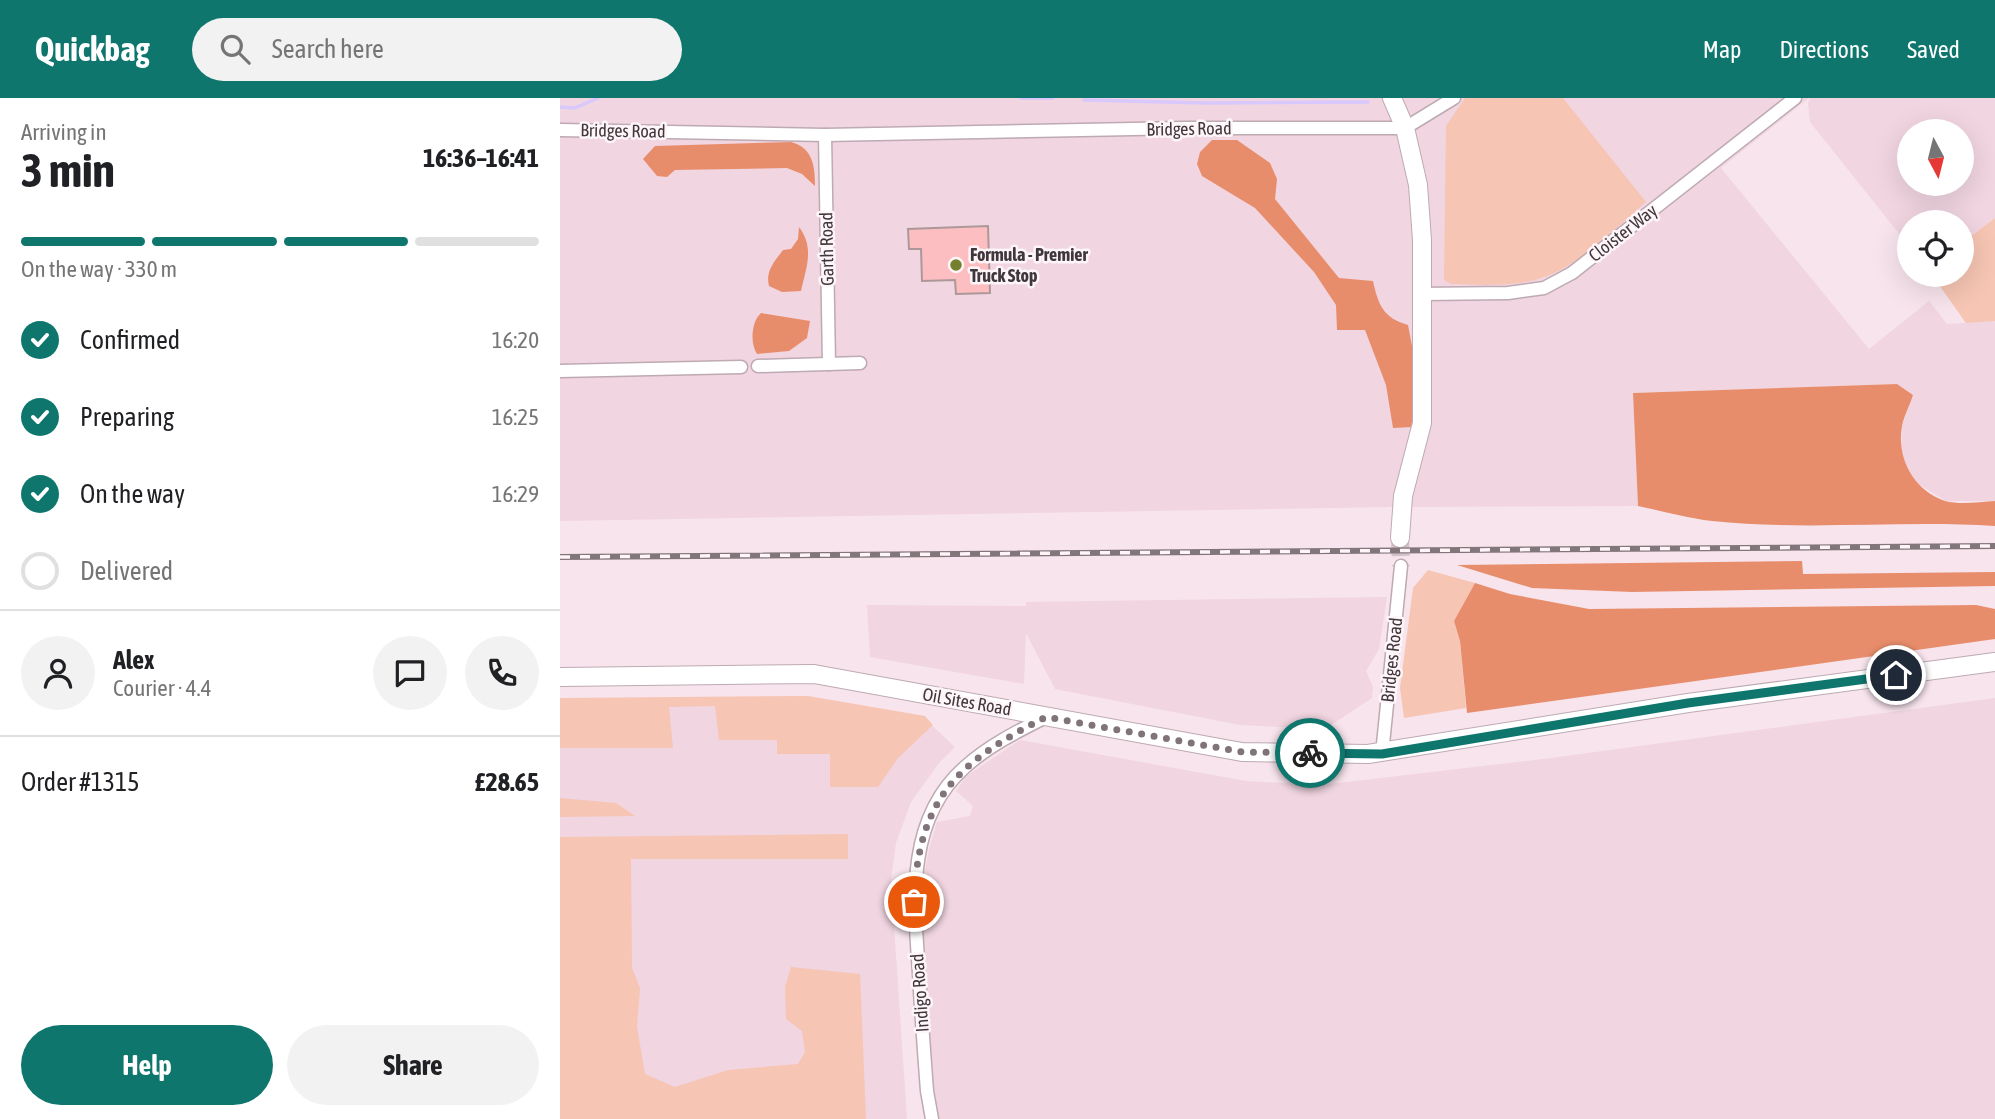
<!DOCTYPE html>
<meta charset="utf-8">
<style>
:root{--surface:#fff;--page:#f2f2f2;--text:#202124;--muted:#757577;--line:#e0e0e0;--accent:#0f766e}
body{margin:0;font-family:"Asap Condensed",sans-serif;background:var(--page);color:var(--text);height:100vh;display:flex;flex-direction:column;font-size:26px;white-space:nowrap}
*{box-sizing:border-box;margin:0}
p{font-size:23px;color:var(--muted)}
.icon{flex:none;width:38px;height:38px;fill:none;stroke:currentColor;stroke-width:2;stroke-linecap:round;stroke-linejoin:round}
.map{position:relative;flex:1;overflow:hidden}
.side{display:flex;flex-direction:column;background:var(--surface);width:560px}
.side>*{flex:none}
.needle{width:46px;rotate:173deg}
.fabs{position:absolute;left:1337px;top:21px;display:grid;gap:14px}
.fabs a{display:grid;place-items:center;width:77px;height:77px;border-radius:50%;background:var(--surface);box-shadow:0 7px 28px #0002;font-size:35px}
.pin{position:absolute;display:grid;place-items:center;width:60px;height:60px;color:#fff;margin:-30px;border:4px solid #fff;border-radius:50%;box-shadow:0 2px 7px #0007}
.courier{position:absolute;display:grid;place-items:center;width:70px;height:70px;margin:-35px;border:5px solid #0f766e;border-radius:50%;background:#fff;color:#222;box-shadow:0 2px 9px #0007}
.head em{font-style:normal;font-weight:700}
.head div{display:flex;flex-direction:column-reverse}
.head{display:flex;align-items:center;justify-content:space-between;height:119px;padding:0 21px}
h1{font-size:46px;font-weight:700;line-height:52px}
.bar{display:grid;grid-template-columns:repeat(4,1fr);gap:10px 7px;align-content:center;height:84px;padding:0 21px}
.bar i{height:9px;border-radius:5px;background:var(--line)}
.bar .selected{background:var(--accent)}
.bar p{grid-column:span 4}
.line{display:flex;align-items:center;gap:18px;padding:0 21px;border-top:2px solid var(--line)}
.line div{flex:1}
.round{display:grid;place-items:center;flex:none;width:74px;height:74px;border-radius:37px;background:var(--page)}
ol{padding:0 21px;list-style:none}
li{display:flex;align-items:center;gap:21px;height:77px}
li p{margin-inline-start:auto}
li .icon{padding:7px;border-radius:50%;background:var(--accent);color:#fff;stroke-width:4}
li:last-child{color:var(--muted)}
li i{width:38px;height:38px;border:4px solid var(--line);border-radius:50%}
.action{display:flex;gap:14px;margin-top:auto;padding:14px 21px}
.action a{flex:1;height:80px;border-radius:42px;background:var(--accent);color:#fff;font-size:28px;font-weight:700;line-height:80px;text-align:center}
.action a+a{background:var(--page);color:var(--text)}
header{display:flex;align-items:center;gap:42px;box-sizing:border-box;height:98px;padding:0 35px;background:var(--accent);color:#fff}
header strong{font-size:33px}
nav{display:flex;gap:38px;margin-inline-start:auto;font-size:24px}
.search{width:490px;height:63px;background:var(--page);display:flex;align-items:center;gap:18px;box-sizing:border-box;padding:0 24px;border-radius:38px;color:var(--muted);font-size:26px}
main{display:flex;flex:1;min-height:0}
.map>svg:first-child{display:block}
.built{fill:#f1d5e1;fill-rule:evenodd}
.green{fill:#f6c5b3}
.forest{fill:#e88d6b}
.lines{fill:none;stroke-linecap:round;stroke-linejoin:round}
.stream{stroke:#d8c8fc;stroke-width:3.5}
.building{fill:#fcbec1;stroke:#ad9899;stroke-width:2}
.secondary-tunnel{stroke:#d3c1c9;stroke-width:18;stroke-dasharray:18 9;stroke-linecap:butt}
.street-casing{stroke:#bdaab2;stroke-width:15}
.secondary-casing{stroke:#bdaab2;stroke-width:20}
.street{stroke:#fff;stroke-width:12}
.secondary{stroke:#fff;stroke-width:18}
.rail-casing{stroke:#82767b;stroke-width:6}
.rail{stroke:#fef5f9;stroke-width:3.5;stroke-dasharray:10;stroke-linecap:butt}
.done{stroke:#807479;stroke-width:7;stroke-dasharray:0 12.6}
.route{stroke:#0f766e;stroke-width:9}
.poi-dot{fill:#74802e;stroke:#fef5f9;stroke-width:2.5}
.labels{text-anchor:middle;stroke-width:5;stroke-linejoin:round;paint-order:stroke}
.street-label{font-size:18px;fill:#3f373b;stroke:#fef5f9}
.poi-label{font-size:18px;font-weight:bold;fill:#3f373b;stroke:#fef5f9;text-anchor:start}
</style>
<header>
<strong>Quickbag</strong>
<div class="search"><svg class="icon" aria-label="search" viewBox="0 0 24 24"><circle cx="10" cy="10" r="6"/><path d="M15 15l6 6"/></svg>Search here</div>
<nav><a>Map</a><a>Directions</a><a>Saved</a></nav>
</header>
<main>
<section class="side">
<div class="head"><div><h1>3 min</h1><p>Arriving in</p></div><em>16:36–16:41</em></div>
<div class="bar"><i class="selected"></i><i class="selected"></i><i class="selected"></i><i></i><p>On the way · 330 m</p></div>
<ol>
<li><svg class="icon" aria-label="check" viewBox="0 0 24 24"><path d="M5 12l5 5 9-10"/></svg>Confirmed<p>16:20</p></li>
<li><svg class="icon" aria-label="check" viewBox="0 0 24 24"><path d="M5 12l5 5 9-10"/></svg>Preparing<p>16:25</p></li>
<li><svg class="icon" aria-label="check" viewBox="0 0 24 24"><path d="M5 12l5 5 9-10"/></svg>On the way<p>16:29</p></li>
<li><i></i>Delivered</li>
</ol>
<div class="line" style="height:126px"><a class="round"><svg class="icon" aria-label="person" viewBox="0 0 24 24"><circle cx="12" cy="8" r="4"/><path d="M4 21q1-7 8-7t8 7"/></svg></a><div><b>Alex</b><p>Courier · 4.4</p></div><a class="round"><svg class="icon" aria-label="chat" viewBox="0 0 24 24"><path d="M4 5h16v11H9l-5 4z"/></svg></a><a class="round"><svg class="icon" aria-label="phone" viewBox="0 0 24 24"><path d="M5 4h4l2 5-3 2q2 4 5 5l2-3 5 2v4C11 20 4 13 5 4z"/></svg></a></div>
<div class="line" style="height:91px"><div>Order #1315</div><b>£28.65</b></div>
<div class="action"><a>Help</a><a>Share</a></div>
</section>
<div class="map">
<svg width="1435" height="1021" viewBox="0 0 1435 1021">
<rect width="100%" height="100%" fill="#f8e4ed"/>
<g class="built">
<polygon points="0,0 1249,0 1161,70 1309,251 1369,203 1387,226 1435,223 1435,403 1386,403 1355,384 1346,368 1341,350 1342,328 1353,297 1337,286 1073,295 1078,408 831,409 0,423"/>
<path d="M1250,0H1435V120L1402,145V124H1349V148L1250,24L1248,6ZM1349,33H1402V86H1349Z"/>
<polygon points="827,499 819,551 806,573 813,589 812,600 765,631 680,627 495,591 466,535 464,586 310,559 307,507 466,508 466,504"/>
<polygon points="246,600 364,620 395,649 379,665 351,704 336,745 331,782 347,1021 0,1021 0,602"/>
<polygon points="1435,600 1435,1021 379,1021 372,978 361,794 369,751 377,724 410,718 413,708 396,693 405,679 460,642 686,683 761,687 991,660"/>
</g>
<g class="green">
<path d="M905,0H1003L1086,104C1052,133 1013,176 966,184C942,188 916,187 891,186L884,182L886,28Z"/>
<polygon points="1435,120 1435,223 1406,225 1372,177 1402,177 1402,145"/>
<polygon points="868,472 915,485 894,523 900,543 906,610 844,620 840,590 853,490"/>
<polygon points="248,598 365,618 373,627 338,660 318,689 270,689 270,656 217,656 217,642 159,642 155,608 109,609 113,650 0,650 0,600"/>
<polygon points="0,700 56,705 75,718 0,719"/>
<polygon points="288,736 288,761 71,761 72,870 80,890 77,929 85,976 115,989 168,972 238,966 245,954 242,933 226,921 225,889 231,869 300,876 306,1021 0,1021 0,739"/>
</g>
<g class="forest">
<path d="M652,42H677L710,65L717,81L715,101L779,180L813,183C818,206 823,220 848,227L852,248L853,329L833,330L826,287L805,232H777L776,207L754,174L695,110L642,78L637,66L640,54Z"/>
<path d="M231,44C253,50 255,68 255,88L242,76L227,70L115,72L107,79L97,78L83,61L95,48Z"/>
<path d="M239,129C255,150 246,170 241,193L222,194L209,188C205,173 215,163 223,152L231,151L238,141Z"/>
<path d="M201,215L250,223L247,240L229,253L197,256C190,246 191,224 201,215Z"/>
<path d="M1337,286L1353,297C1350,307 1344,318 1342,328C1336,360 1354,393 1385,403C1400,407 1420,404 1435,403V428C1341,422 1246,433 1152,423C1127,420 1102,413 1078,408L1073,295Z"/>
<polygon points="1242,463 1243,476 1435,474 1435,488 1072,494 972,490 897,467"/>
<polygon points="915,485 950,496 1029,511 1416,507 1435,511 1435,541 907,615 900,543 894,523"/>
</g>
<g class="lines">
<g class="stream">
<polyline points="461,0 493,0"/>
<polyline points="524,2 647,5 808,4"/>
<polyline points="0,9 15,10 38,0"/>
</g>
</g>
<polygon class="building" points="428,128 430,195 396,196 395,182 362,183 361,151 349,151 348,131"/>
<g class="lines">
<polyline class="secondary-tunnel" points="840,440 841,468"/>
<g class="street-casing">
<g id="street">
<polyline points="0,32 265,37 625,30 845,30 894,0"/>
<polyline points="265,37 269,266"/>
<polyline points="862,196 948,195 984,190 1012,175 1235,0"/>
<polyline points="198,268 300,265"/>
<polyline points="0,273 181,269"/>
<polyline points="822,656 841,468"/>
<path d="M372,1021L367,993C364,953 361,914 359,875C354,804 345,722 405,669C428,648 458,633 486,619"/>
</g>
</g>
<g class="secondary-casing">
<g id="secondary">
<polyline points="832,0 845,30 858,87 862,142 862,325 843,398 840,440"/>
<polyline points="0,579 254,576 682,654 808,656 1128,605 1435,564"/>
</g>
</g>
<use href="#street" class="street"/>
<use href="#secondary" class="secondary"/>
<g class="rail-casing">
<polyline id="rail" points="0,459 1435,448"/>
</g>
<use href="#rail" class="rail"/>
</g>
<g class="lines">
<path class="done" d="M354,804C358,699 398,664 486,619L682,654L750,655"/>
<polyline class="route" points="750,655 822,656 1128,605 1336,577"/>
</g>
<circle class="poi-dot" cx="396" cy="167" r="7"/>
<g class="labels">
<g class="street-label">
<text transform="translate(629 31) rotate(-1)" y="6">Bridges Road</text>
<text transform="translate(63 33) rotate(1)" y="6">Bridges Road</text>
<text transform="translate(1063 135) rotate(-38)" y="6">Cloister Way</text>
<text transform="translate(267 151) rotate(-91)" y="6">Garth Road</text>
<text transform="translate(832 562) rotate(-84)" y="6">Bridges Road</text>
<text transform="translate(407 604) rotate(10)" y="6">Oil Sites Road</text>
<text transform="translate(360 895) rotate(-94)" y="6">Indigo Road</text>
</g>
<g class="poi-label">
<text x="410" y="163">Formula - Premier<tspan x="410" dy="21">Truck Stop</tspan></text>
</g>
</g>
</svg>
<div class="fabs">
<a><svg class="needle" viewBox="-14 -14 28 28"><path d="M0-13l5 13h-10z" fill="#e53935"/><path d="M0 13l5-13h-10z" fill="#757577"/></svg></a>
<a><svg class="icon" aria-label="locate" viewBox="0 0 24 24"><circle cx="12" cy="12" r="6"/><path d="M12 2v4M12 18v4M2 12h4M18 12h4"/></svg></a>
</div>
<div class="pin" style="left:354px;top:804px;background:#ea580c"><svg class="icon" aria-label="bag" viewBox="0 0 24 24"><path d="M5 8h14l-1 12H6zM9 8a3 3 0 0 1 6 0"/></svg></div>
<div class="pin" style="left:1336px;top:577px;background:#1f2937"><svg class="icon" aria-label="home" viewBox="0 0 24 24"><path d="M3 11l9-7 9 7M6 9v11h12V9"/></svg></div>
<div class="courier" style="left:750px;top:655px"><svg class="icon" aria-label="bike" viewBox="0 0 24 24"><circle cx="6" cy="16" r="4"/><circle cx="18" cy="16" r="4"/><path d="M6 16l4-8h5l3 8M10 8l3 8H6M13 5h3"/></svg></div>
</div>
</main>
